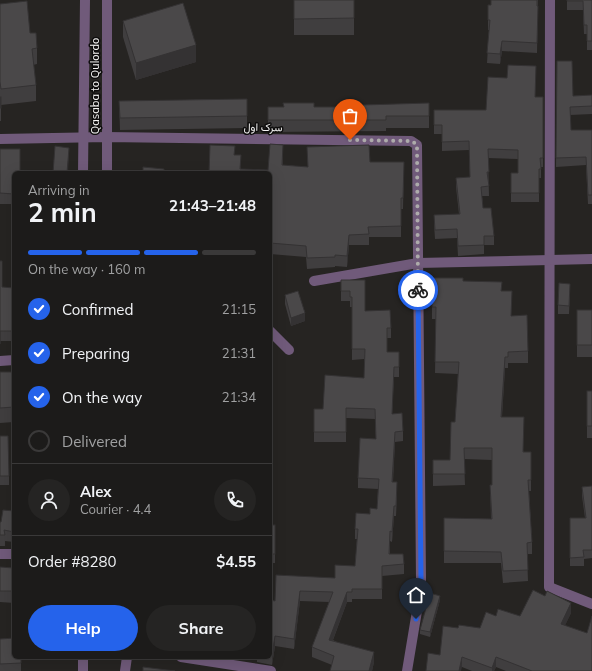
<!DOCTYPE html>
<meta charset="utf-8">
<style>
:root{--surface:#1c1b1a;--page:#252423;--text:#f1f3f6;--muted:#a0a1a2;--line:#3a3939;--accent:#2563eb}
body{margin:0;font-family:Mulish,Vazirmatn,sans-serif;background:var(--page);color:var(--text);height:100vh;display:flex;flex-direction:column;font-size:15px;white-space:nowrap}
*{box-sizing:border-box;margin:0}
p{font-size:13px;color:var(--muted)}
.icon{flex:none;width:22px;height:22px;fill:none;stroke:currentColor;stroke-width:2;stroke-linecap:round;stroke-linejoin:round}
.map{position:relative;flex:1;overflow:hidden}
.panel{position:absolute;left:12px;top:171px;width:260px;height:488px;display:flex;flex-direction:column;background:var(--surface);border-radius:6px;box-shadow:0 4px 16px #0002,0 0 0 1px var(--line)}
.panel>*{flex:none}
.pin{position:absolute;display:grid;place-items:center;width:34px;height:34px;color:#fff;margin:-41px -17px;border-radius:50% 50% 50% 0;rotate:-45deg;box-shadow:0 0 4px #0007}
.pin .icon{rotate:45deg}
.courier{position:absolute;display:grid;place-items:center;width:40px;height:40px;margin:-20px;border:3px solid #2563eb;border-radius:50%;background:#fff;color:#222;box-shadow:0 1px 5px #0007}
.summary em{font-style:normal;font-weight:700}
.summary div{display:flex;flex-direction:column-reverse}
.summary{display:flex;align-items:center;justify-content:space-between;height:68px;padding:0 16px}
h1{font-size:26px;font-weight:700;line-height:30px}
.bar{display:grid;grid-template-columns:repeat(4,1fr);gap:6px 4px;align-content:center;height:48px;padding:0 16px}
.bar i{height:5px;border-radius:3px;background:var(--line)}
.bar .selected{background:var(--accent)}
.bar p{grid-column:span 4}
.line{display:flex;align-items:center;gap:10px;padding:0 16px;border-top:1px solid var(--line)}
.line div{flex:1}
.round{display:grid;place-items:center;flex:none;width:42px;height:42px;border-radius:21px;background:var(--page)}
ol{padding:0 16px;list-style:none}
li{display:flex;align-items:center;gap:12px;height:44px}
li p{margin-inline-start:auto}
li .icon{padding:4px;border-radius:50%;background:var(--accent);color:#fff;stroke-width:4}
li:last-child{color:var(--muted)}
li i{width:22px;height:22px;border:2px solid var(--line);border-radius:50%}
.primary-button{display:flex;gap:8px;margin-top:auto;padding:8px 16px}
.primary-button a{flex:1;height:46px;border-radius:24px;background:var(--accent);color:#fff;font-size:16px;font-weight:700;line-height:46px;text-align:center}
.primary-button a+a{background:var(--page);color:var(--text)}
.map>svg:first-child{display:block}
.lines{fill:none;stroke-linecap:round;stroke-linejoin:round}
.minor{stroke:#705a7a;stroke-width:10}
.tertiary{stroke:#705a7a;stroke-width:10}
.wall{fill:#403e3f}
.shaded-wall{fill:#343233}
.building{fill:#4a4849;stroke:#343233}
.done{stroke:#adabaa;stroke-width:4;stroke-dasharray:0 7.2}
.route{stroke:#2563eb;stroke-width:5}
.labels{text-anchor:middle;stroke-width:3;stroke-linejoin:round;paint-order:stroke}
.street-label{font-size:11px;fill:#f5f4f3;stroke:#0e0d0d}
</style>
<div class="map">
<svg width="592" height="671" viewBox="0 0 592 671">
<rect width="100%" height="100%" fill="#262422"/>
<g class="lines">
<g class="minor">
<polyline points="550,0 549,587 592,604"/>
<polyline points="0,139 106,137 411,141 417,145 421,580 418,605 407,671"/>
<polyline points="314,281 418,263 592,259"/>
<polyline points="270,331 289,350"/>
<polyline points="0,361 14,360"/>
<polyline points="0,554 14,554"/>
<polyline points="181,657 271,671"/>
<polyline points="125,671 127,657"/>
</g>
<g class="tertiary">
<polyline points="107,0 107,173"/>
<polyline points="83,173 85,0"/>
<polyline points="83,671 83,657"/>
</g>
</g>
<g class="wall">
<rect x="294" y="0" width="60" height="35"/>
<polygon points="491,0 538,0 537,53 502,51 500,64 487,63 489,30 488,30 488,5 491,5"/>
<polygon points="567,0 592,0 592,50 587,50 587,34 584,34 583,10 567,10"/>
<polygon points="0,4 30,33 37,48 37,64 33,65 36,85 36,101 1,105 1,121 0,121"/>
<polygon points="123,21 196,62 136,80 123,37"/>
<polygon points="557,61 573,96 592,95 592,114 570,115 571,130 592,130 592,204 588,204 586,165 556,167"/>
<polygon points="536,97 543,97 543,167 541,167 541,178 539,178 539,202 511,202 511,173 518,173 518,159 488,158 489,196 482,196 483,208 494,236 494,245 484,245 484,254 458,256 457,238 435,239 434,224 459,214 456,187 456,178 470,177 469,150 442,151 442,134 434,134 434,110 486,110"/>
<polygon points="247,99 247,128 120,130 119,101"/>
<polygon points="429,103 429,128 386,128 386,131 268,132 268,107 363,107"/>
<polygon points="307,147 370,162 404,162 403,209 401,209 401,237 369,237 369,245 349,245 347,267 335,266 335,267 307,269 306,257 270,254 270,173 209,173 235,155 241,169 268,170 283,156 283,165 308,167"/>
<polygon points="0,149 14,173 14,204 0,204"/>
<polygon points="0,261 2,287 14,288 14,341 0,341"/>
<polygon points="341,280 365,311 391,328 391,338 387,338 387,352 399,352 399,377 394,377 392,414 403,431 403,441 395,442 393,482 397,492 396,516 394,516 392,542 390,541 390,554 404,564 404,574 382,576 382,599 352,599 352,602 347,602 333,640 374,662 372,671 330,671 332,665 312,657 312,647 329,602 300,601 294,649 275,646 272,665 257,662 257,657 270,657 270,600 275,601 335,578 355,566 357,539 355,539 355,529 370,514 377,509 378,489 358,488 358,478 376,439 375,419 346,418 346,442 314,442 314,409 323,409 364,378 364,359 352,360 352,307 350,307 350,301 341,301"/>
<polygon points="463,281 501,291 511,316 528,351 528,363 508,363 508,368 505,368 502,417 524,452 531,452 531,491 529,491 532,542 532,554 527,554 528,581 503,583 501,563 444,563 444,518 491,519 490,485 492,485 492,460 464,459 465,485 433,486 433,460 450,460 455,422 458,374 435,373 436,319 432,319 432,307"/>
<polygon points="570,292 569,314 558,314 558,305"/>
<polygon points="285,295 305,321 291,326 285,304"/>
<rect x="577" y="310" width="15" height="47"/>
<polygon points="0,372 14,372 14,422 0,423"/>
<rect x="587" y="391" width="5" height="47"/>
<polygon points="0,436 9,476 9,485 0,485"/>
<polygon points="592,486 592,558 584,559 584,566 570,566 570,518 585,518 582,496 582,487"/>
<polygon points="14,511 14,542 5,541 5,546 0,546 0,522 1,522"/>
<rect x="270" y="525" width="5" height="38"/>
<polygon points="0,567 14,568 14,603 0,602"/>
<polygon points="440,600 430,637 420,634 420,630"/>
<polygon points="571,613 565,625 592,671 506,671 496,667 494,671 472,671 462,667 440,655 458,628 480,628 496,616 520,616"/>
<polygon points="0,639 21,657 21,671 0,671"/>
</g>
<g class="shaded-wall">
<polygon points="502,41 502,51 500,64 500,54"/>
<polygon points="196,45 196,62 136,80 136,63"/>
<polygon points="283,145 283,156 282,176 282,165"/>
<polygon points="69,148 68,173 67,173"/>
<polygon points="349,235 349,245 347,267 347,256"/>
<polygon points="305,313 305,321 291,326 291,318"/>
<polygon points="505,357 505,368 501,428 501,417"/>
<polygon points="395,432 395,442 392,492 392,482"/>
<polygon points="397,482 397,492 396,516 396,506"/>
<polygon points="394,506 394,516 392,542 392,532"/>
<polygon points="300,591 300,601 294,649 294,639"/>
<polygon points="347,592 347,602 329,650 329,640"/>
<polygon points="440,596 440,600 430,637 430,632"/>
<polygon points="571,603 571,613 561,634 561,624"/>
<polygon points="275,636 275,646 272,665 272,655"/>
<polygon points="374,652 374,662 372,671 369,671"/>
<polygon points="462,657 462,667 461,671 459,671"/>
<polygon points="496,657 496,667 494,671 492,671 492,668"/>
</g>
<g class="building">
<polygon points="294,0 354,0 354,18 294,19"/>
<polygon points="491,0 537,0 537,6 538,6 537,43 502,41 500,54 487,53 490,20 488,20 488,5 491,5"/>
<polygon points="567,0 592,0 592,41 587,41 587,25 584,25 583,1 567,1"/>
<polygon points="27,1 30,33 36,33 37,48 32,49 36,85 1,89 0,82 0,4"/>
<polygon points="183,3 196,45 136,63 123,21"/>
<polygon points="557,61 572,61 573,96 592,95 592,106 570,107 571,130 592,130 592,195 588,195 586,157 556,158"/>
<polygon points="508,65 536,66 535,97 543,97 543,158 540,158 541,169 539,169 539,193 511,193 511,173 518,173 518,150 488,149 489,172 487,172 489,186 481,187 483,208 491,208 494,236 484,236 484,245 458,246 457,229 435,230 434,215 460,214 456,178 470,177 469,141 442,142 442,125 434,125 434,110 486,110 488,77 507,78"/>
<rect x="0" y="97" width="1" height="11"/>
<polygon points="247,99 247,116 120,118 119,101"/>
<polygon points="283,103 314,103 314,107 363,107 363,105 429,103 429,116 386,116 386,120 268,120 268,107 284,107"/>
<polygon points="270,144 283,145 282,165 308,167 307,147 336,146 369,145 370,162 404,162 403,198 401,198 401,226 368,227 369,234 349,235 347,256 335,255 335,257 307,258 306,246 270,243 270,173 209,173 210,145 235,146 234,155 241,155 240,169 268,170"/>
<polygon points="55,146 69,148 67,173 53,173"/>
<polygon points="0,149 20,149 20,173 14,173 14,194 0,193"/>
<polygon points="143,167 164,169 164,173 143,173"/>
<polygon points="0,261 2,261 2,287 14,288 14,331 0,331 0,344"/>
<polygon points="433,278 463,278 463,281 502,282 501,291 512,291 511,316 527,315 528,351 508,352 508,357 505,357 501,417 524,417 523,452 531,452 531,480 528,480 532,542 527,543 528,570 503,571 501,552 444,551 444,518 492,519 490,485 492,485 492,448 464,448 465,474 433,474 433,460 450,460 451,422 455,422 459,362 435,362 436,307 432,307"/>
<polygon points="341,280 365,280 365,311 390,310 391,328 387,328 387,352 399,352 399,367 394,367 392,414 402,413 403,431 395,432 392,482 397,482 396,506 394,506 392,532 390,531 389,554 403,554 404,564 382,566 382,589 352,589 352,592 347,592 329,640 374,652 369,671 330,671 334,656 312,647 333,592 300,591 294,639 275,636 272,655 270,654 270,600 275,601 276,575 335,578 335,565 355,566 358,529 355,529 356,513 370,514 370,508 377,509 379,479 358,478 360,438 376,439 375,409 346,408 346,432 314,432 314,409 323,409 325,375 364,378 365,349 352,349 352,297 350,297 350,291 341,291"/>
<polygon points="559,283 570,284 569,306 558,305"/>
<polygon points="298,291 305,313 291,318 285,295"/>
<rect x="577" y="310" width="15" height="35"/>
<polygon points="0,372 14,372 14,407 0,408"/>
<rect x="587" y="391" width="5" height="35"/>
<polygon points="0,436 8,436 9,476 0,476"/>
<polygon points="592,486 592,550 583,550 584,557 570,558 570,518 586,518 582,487"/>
<polygon points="3,510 14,511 14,532 4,530 5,535 0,535 0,522 1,522"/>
<rect x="270" y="525" width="5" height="29"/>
<polygon points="0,567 14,568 14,591 0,591"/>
<polygon points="533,590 545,596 547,591 571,603 561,624 587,633 592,616 592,671 532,671 496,657 492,668 462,657 459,671 426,671 428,653 440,655 443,626 458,628 459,625 480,628 486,612 496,616 498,609 520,616"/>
<polygon points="430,593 440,596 430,632 420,630"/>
<polygon points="14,638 14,657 21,657 21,663 0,664 0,639"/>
<polygon points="143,667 175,671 143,671"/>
</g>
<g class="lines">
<polyline class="done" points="350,140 412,141 417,145 418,290"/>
<polyline class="route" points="416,619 421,580 418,290"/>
</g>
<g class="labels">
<g class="street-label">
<text transform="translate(95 86) rotate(-90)" y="4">Qasaba to Qulordo</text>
<text transform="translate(263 127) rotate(1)" y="4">سرک اول</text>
</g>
</g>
</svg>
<div class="pin" style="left:350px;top:140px;background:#ea580c"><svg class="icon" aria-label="bag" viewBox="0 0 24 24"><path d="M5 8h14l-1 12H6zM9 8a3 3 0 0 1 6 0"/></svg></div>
<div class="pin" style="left:416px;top:619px;background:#1f2937"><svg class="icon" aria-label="home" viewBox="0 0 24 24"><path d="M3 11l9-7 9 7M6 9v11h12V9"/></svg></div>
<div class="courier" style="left:418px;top:290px"><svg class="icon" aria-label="bike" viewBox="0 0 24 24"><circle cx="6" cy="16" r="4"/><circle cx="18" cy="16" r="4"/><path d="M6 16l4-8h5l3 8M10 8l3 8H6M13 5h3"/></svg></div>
<section class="panel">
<div class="summary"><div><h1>2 min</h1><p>Arriving in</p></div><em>21:43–21:48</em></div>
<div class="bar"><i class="selected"></i><i class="selected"></i><i class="selected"></i><i></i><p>On the way · 160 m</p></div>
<ol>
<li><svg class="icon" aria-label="check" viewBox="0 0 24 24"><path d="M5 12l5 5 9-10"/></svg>Confirmed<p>21:15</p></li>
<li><svg class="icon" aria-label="check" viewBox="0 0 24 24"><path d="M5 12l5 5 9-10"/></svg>Preparing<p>21:31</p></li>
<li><svg class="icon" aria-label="check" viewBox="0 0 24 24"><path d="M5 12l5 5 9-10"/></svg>On the way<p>21:34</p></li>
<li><i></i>Delivered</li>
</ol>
<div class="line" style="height:72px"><a class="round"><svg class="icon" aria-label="person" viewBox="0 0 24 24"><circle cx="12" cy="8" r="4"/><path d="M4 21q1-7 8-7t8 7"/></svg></a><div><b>Alex</b><p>Courier · 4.4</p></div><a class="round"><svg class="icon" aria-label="phone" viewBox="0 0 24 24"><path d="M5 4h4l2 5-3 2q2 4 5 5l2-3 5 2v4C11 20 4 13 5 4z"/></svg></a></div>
<div class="line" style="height:52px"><div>Order #8280</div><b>$4.55</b></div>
<div class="primary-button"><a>Help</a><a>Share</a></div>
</section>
</div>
